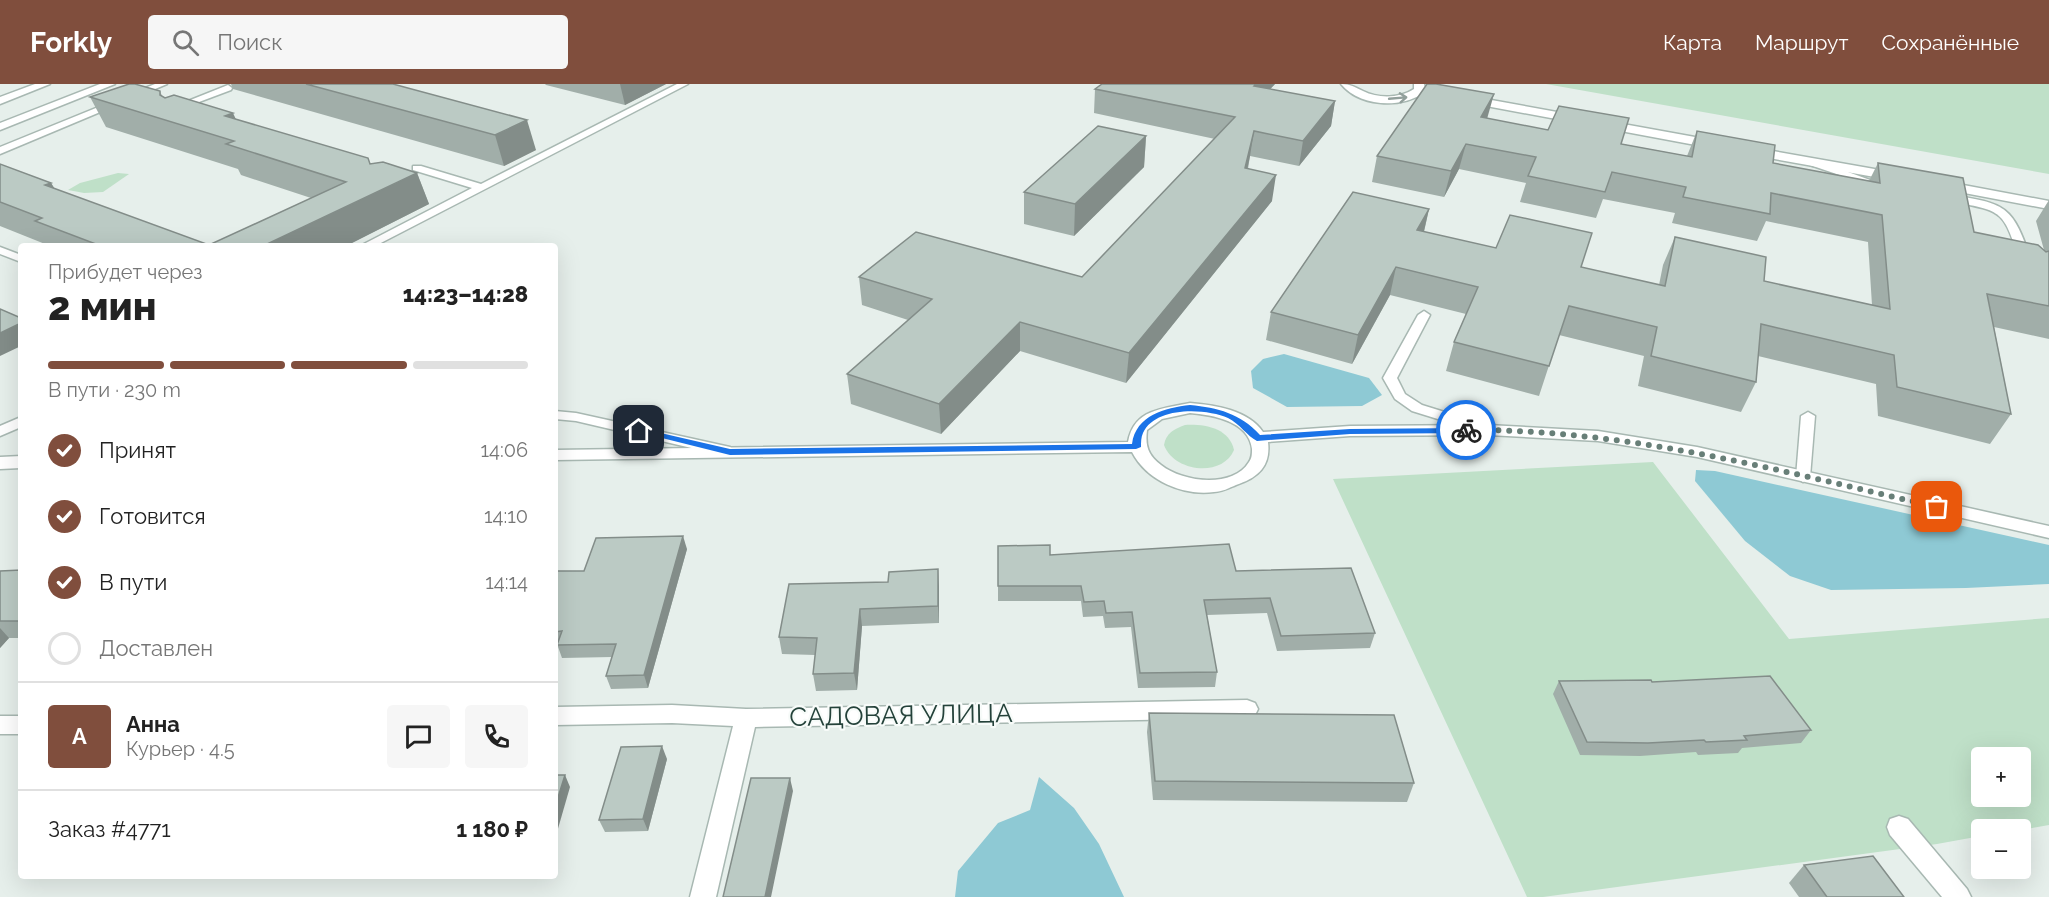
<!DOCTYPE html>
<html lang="ru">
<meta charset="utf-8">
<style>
:root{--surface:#fff;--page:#f6f6f6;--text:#222;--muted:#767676;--line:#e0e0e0;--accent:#804e3d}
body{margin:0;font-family:Raleway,sans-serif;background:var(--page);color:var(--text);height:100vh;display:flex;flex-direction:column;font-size:22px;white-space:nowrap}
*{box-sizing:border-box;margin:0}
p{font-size:20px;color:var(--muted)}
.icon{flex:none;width:33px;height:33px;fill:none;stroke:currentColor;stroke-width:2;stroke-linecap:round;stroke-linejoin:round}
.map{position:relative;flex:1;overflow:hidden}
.drawer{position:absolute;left:18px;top:159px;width:540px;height:636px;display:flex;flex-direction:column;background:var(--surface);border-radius:6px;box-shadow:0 6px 24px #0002}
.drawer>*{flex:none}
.fabs{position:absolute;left:1971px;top:663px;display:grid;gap:12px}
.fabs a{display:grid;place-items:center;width:60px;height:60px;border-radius:6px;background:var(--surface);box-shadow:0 6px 24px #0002;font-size:30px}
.pin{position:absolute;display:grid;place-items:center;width:51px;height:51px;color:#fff;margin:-26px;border-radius:12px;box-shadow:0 3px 9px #0006}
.courier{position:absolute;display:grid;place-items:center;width:60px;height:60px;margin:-30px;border:4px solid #1a73e8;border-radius:50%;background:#fff;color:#222;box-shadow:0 2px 8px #0007}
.headline em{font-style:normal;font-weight:800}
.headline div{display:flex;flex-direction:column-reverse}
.headline{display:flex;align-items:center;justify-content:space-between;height:102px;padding:0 30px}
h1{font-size:39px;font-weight:800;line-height:45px}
.bar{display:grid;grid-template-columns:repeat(4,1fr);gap:9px 6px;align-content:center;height:72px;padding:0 30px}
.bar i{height:8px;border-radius:4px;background:var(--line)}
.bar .on{background:var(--accent)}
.bar p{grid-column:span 4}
.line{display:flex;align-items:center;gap:15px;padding:0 30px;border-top:2px solid var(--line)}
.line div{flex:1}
.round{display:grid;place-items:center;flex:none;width:63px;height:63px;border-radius:6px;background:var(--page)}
ol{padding:0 30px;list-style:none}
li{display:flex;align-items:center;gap:18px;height:66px}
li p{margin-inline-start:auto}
li .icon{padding:6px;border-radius:50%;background:var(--accent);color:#fff;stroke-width:4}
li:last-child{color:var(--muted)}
li i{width:33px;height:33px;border:3px solid var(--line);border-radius:50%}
header{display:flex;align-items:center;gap:36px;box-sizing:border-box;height:84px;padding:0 30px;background:var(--accent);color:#fff}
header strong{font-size:28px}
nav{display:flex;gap:33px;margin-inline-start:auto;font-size:21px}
.search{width:420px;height:54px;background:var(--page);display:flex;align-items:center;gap:15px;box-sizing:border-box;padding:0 21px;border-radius:6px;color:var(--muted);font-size:22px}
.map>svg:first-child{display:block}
.green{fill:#bfe0c8;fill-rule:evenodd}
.water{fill:#8ec9d4}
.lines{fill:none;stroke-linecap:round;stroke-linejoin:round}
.service-casing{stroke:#a8b8b2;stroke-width:3}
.minor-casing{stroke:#a8b8b2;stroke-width:3}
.service{fill:#fff;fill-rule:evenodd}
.minor{fill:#fff;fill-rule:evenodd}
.wall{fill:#a1aea9}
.shaded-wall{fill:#838d89}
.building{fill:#bbcac4;stroke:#838d89;stroke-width:1.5}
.oneway{stroke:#92a09c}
.route{fill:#1a73e8}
.done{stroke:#687f78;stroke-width:6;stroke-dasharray:0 10.8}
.labels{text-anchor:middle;stroke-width:4.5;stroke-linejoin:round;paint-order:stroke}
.near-street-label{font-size:26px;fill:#24423a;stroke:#f7fbf9}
</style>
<header>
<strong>Forkly</strong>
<div class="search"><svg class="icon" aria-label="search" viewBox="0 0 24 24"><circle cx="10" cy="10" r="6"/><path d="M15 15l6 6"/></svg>Поиск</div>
<nav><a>Карта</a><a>Маршрут</a><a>Сохранённые</a></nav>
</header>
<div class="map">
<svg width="2049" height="813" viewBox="0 0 2049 813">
<rect width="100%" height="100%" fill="#e6efeb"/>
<g class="green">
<polygon points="1546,0 2049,0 2049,90"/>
<polygon points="118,89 129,90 103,108 84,109 68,106 80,99"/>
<path d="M1185,341C1205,340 1229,344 1234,366C1222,394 1174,388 1164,361C1166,349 1174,345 1185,341Z"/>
<path d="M1653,378L1789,555L2049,534V741L2021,746H1982L1981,752L1937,760L1543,813H1527L1333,395ZM1982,674H2020V712H1982Z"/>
</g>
<g class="water">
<polygon points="1284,270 1369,294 1382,311 1362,322 1287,323 1253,304 1251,287 1263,275"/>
<polygon points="1696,386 1715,387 2049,461 2049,500 1966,504 1831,506 1790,492 1745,457 1695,397"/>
<polygon points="1039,693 1074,724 1099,760 1124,813 955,813 958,787 998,739 1030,726"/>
</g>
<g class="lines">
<g class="service-casing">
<g id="service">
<polygon points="155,0 167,0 0,70 0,63"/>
<polygon points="677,0 688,0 375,162 360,162 472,104 413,86 413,82 421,82 481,100"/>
<polygon points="228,1 232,4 231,6 191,21 183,19"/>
<polygon points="1810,77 1818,77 1881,100 1872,102 1810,81"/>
<path d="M1950,111C2006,119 2013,122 2031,176L2029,178H2021L2019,176C2003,121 1999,128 1946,116V112Z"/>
<polygon points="0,163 21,171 21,178 0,170"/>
<polygon points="1424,227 1430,231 1397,294 1405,310 1422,321 1493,343 1495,346 1493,349 1483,349 1412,327 1395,315 1383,294 1418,231"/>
<polygon points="555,327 576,329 730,363 737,368 730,373 576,337 555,335"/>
<polygon points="1808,328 1815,332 1810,393 1803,398 1796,393 1801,332"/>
<polygon points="21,333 21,343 0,352 0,342"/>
</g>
</g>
<g class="minor-casing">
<g id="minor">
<polygon points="35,0 50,0 0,20 0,13"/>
<polygon points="100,0 115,0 0,46 0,39"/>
<path d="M1341,0C1351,0 1354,3 1363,7C1379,15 1400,14 1414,5V0H1424L1425,4L1717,57L1723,61L1717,65L1422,10C1398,25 1359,22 1341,0Z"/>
<polygon points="1750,63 1897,89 1903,93 1897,97 1746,70 1746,64"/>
<polygon points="1942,97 2049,117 2049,125 1938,104 1936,101 1938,98"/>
<path d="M1190,319C1215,321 1248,326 1263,348L1350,342L1488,341L1598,347L1697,363L2049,442V454L1697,373L1598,357L1488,351L1350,352L1268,358C1271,382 1258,394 1236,401C1229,404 1222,408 1214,408C1183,412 1147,397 1132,368L555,376V366L1128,358C1134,325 1162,325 1190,319ZM1190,329C1213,331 1249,337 1252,365C1252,370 1252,374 1249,378C1233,405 1182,398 1161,381C1148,371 1145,362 1147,346L1162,335Z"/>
<polygon points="21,372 21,384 0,385 0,373"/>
<polygon points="1247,616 1255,619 1258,625 1255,631 1247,634 755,643 716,813 690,813 733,642 672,639 555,641 555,623 672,621 746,625"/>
<rect x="0" y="632" width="21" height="18"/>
<polygon points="1899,732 1908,735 1967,805 1971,813 1942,813 1890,751 1887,743 1890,735"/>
</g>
</g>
<use href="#service" class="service"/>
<use href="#minor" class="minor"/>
</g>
<g class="wall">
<polygon points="231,0 393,0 536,66 504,82 233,5"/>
<polygon points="545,0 666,0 625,21 546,1"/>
<polygon points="1102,0 1275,0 1270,5 1335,17 1331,42 1299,82 1250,72 1248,85 1272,117 1126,299 1020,267 941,350 851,320 847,290 908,236 862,221 859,193 1082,193 1215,55 1094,29 1095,5"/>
<polygon points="160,7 162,12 165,14 236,35 371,80 417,89 429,120 346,162 50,162 0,142 0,80 51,99 55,105 209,161 311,114 241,91 238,85 106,43 90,13"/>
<polygon points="1487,35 1687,72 1697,47 1773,79 1869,97 1878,79 1974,148 2044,166 2036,137 2049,116 2049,255 1994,243 2011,330 1990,360 1878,332 1876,300 1758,272 1756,298 1741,328 1638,302 1644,272 1559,251 1539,312 1446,287 1454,258 1466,230 1390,211 1352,280 1266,256 1271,228 1429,125 1424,148 1659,201 1663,181 1675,153 1764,197 1872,221 1868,158 1766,137 1757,157 1672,139 1675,129 1603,115 1596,134 1520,118 1526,99 1459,85 1444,113 1372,98 1377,72"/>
<polygon points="1146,52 1144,83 1074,152 1024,140 1024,108"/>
<polygon points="687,465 648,604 611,605 606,592 612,573 562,574 557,560 555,560 555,487 584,487"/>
<polygon points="1050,471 1236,487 1375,549 1370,564 1277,567 1267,529 1207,531 1217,588 1215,603 1138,604 1131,543 1105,544 1103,532 1083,533 1081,517 998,517 998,502"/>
<polygon points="21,486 21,554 9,554 0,564 0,487"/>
<polygon points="789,500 939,502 939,539 862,542 857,606 816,607 813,590 815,571 782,570 779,553"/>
<polygon points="1559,597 1652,598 1811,646 1801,659 1742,664 1738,669 1698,671 1696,668 1640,672 1580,671 1553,610"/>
<polygon points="1149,629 1414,699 1407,718 1153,716 1147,648"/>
<polygon points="667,675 648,747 605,748 599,736"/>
<polygon points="1804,781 1904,813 1799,813 1789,799"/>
<polygon points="180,792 253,792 182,795"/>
</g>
<g class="shaded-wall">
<polygon points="620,0 666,0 625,21"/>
<polygon points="1256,0 1275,0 1250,26 1254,2"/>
<polygon points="1494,10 1487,35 1481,33"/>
<polygon points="1335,17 1331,42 1299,82 1303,57"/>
<polygon points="233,29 247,59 225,32"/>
<polygon points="527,36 536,66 504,82 495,51"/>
<polygon points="1254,47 1250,72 1242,110 1245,84"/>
<polygon points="1146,52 1144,83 1074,152 1075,120"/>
<polygon points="1466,60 1459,85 1444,113 1451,87"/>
<polygon points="417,89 429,120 346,162 263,162"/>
<polygon points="1276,91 1272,117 1126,299 1129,269"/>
<polygon points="51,99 70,131 45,101"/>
<polygon points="1429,125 1423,151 1417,146"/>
<polygon points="1396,183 1390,211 1352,280 1358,251"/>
<polygon points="1020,238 1020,267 941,350 939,320"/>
<polygon points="21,239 21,262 0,272 0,249"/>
<polygon points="683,452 687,465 648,604 644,591"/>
<polygon points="938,485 939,502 939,539 938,522"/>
<polygon points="860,525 862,542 857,606 854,589"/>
<polygon points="0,544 9,554 0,564"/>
<polygon points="662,662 667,675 648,747 643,735"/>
<polygon points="565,691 570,703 555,755 555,723"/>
<polygon points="790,694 793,707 771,813 765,813"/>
</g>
<g class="building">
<polygon points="129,0 135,0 160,7 160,11 165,14 174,11 233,29 225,32 368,74 370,80 383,78 417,89 263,162 101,162 35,137 42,134 0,118 0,80 51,99 45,101 209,161 346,98 226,60 234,57 90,13"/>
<polygon points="306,0 393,0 527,36 495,51"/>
<polygon points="1102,0 1256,0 1254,2 1335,17 1303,57 1254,47 1245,84 1276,91 1129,269 1020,238 939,320 847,290 932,215 859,193 916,148 1082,193 1235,33 1095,5"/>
<polygon points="1427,0 1436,0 1494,10 1481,33 1548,46 1559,22 1629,34 1621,60 1692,73 1697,47 1775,61 1773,79 1880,99 1878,79 1963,94 1974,148 2038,161 2046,168 2049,167 2049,222 1987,210 2011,330 1897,303 1894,271 1761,240 1756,298 1651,272 1657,243 1569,222 1549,282 1454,258 1478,203 1396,183 1358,251 1271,228 1353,108 1429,125 1417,146 1496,164 1510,131 1592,149 1581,183 1665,202 1675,153 1766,173 1764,197 1890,225 1882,131 1771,109 1770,130 1683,113 1686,103 1612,88 1605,108 1528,92 1536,73 1466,60 1451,87 1377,72"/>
<polygon points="1098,42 1146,52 1075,120 1024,108"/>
<polygon points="0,225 21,234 21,239 0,249"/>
<polygon points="683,452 644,591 606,592 616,560 557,561 562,547 555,548 555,487 584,487 596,454"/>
<polygon points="1229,460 1236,487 1351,484 1375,549 1281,552 1270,514 1204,516 1217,588 1140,589 1132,528 1106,529 1104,517 1084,518 1081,502 998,502 998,462 1050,461 1050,471"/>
<polygon points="938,485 938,522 860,525 854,589 813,590 817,554 779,553 789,500 888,498 889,488"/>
<polygon points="21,486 21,537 0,537 0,487"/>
<polygon points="1770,592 1811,646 1744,652 1747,656 1706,658 1704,656 1648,659 1587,658 1559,597 1651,596 1652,598"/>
<polygon points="1149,629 1394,631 1414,699 1155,697"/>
<polygon points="662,662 643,735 599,736 621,663"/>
<polygon points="555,691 565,691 555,723"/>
<polygon points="751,694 790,694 765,813 723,813"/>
<polygon points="1873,772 1904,813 1827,813 1804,781"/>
</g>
<defs><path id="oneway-shaft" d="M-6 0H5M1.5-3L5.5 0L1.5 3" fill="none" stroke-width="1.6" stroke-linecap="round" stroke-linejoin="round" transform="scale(1.5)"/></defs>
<use class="oneway" href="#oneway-shaft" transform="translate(1398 14) rotate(-5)"/>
<path class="route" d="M1190,321C1218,324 1240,329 1260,351L1350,345L1466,344L1471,346L1466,349L1350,350L1257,357C1247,352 1240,340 1228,334C1206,324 1155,322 1143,349C1141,353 1141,358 1141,363L1136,365L730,371L634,347L639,344L730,365L1132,360C1136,331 1165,324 1190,321Z"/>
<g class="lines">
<path class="done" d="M1466,346C1628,345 1781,387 1937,423"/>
</g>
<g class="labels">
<g class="near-street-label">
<text transform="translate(901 631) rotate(-1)" y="9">САДОВАЯ УЛИЦА</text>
</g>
</g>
</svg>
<div class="fabs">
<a>+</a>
<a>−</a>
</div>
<div class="pin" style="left:1937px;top:423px;background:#ea580c"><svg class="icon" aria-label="bag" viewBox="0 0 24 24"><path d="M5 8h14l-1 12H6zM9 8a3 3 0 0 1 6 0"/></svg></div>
<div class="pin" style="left:639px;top:347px;background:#1f2937"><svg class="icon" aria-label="home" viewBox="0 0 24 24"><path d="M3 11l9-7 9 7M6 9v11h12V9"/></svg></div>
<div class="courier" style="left:1466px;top:346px"><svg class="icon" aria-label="bike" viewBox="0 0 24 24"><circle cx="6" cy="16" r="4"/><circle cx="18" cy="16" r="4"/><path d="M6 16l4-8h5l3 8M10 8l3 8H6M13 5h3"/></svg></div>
<section class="drawer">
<div class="headline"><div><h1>2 мин</h1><p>Прибудет через</p></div><em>14:23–14:28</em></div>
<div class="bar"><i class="on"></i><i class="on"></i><i class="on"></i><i></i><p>В пути · 230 m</p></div>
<ol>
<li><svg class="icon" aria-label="check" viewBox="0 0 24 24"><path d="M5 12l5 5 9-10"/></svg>Принят<p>14:06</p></li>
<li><svg class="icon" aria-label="check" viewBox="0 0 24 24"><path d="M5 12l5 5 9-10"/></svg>Готовится<p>14:10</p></li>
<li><svg class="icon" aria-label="check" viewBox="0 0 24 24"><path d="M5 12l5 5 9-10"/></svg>В пути<p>14:14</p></li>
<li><i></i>Доставлен</li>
</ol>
<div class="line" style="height:108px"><b class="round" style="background:var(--accent);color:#fff">А</b><div><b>Анна</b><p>Курьер · 4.5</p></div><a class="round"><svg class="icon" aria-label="chat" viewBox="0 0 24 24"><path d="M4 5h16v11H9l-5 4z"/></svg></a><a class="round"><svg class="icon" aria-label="phone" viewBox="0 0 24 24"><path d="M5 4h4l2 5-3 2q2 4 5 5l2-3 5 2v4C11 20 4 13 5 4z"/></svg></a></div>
<div class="line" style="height:78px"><div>Заказ #4771</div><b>1 180 ₽</b></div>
</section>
</div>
